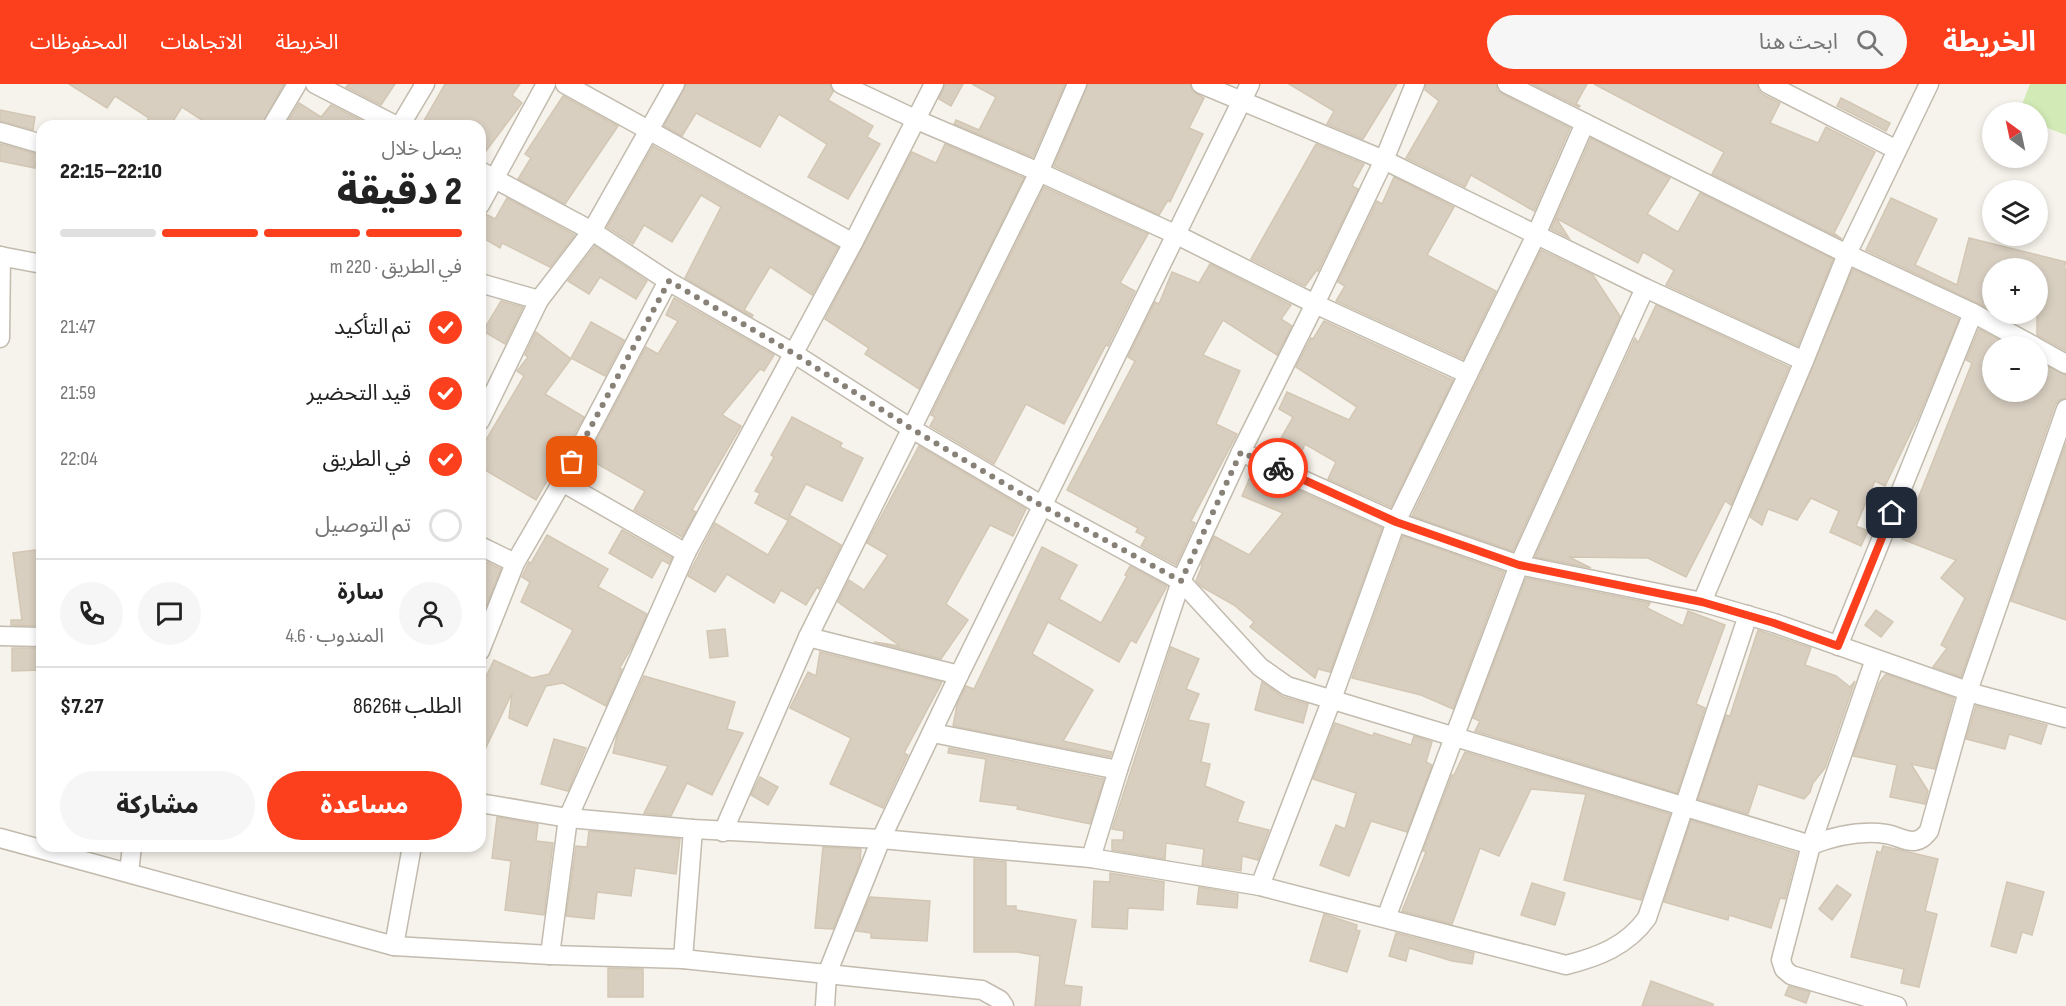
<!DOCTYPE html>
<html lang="ar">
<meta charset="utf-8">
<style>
:root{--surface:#fff;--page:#f6f6f6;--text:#222;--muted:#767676;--line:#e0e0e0;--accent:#fc3f1d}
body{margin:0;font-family:"Sofia Sans Condensed","Noto Sans Arabic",sans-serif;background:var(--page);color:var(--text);direction:rtl;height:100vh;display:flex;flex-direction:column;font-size:22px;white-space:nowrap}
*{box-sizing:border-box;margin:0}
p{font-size:20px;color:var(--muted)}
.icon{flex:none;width:33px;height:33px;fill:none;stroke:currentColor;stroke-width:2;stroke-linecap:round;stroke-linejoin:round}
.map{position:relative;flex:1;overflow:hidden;direction:ltr}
.details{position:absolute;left:36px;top:36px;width:450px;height:732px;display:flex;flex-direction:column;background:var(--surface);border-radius:18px;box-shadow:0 3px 9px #0003;direction:rtl}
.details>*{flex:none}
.needle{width:39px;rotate:327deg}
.fabs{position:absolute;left:1982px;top:18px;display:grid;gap:12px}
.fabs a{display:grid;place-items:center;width:66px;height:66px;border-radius:50%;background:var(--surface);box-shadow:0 3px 9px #0003;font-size:30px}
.pin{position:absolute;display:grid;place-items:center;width:51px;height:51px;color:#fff;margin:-26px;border-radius:12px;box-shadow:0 3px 9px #0006}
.courier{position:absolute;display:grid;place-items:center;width:60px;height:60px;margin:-30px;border:4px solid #fc3f1d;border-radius:50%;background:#fff;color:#222;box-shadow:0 2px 8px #0007}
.summary em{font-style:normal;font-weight:800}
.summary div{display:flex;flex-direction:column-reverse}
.summary{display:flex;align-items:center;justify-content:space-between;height:102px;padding:0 24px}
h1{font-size:39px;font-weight:800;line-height:45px}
.bar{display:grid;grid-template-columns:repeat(4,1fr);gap:9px 6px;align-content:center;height:72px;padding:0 24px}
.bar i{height:8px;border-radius:4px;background:var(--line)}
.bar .on{background:var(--accent)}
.bar p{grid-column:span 4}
.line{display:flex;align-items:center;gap:15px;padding:0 24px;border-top:2px solid var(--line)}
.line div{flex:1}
.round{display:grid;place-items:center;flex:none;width:63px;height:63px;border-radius:32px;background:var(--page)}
ol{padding:0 24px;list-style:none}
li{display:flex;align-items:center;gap:18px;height:66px}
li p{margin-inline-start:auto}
li .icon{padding:6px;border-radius:50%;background:var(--accent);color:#fff;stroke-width:4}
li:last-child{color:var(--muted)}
li i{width:33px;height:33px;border:3px solid var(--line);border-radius:50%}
.primary-button{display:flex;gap:12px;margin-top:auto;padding:12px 24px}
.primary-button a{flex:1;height:69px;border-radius:36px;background:var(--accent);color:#fff;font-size:24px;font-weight:800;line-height:69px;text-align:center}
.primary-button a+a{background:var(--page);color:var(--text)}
header{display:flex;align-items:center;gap:36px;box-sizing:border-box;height:84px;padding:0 30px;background:var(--accent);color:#fff}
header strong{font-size:28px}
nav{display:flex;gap:33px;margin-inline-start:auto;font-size:21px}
.search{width:420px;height:54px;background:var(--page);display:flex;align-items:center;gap:15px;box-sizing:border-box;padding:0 21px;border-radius:33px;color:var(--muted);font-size:22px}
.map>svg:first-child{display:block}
.green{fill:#d2eab5}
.building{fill:#d8cfc1;stroke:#d3c7b4;stroke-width:1.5}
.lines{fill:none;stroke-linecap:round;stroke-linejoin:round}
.street-casing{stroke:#c2bbae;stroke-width:21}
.street{stroke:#fff;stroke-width:18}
.done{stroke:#878178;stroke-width:6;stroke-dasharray:0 10.8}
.route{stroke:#fc3f1d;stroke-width:8}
</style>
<header>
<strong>الخريطة</strong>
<div class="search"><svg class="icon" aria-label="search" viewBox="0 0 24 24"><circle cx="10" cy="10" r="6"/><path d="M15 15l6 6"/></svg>ابحث هنا</div>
<nav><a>الخريطة</a><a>الاتجاهات</a><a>المحفوظات</a></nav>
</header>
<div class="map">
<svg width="2066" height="922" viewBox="0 0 2066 922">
<rect width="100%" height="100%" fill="#f6f3ec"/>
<polygon class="green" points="2030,0 2066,0 2066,51 2037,40 2037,28 2019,28"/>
<g class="building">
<polygon points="69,0 284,0 261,42 211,42 182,23 170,42 144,42 149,34 115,12 107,24"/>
<polygon points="349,0 395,0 381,21 346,3"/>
<polygon points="445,0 520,0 512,11 522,19 480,75 480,42 421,42"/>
<polygon points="686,0 830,0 833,8 828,16 873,42 867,53 880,60 848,115 808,93 827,60 779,30 760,63 696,29 682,52 664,42"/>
<polygon points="945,0 963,0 951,22 939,15"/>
<polygon points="972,0 1065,0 1033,73 954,40 956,36 979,46 996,13"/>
<polygon points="1088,0 1190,0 1192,7 1204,14 1189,44 1203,50 1170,118 1168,116 1159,131 1054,82"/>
<polygon points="1289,0 1397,0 1363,55 1327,40 1334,27"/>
<polygon points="1426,0 1496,0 1497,6 1502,10 1570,44 1534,127 1471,91 1465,103 1406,74 1439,17 1425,6"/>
<polygon points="1532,0 1587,0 1576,20 1580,22 1579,23"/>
<polygon points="1594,0 1757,0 1758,6 1762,10 1780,19 1770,39 1818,59 1826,43 1875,68 1834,149 1842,155 1712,90 1724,68"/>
<polygon points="563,12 618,42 565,120 518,95 531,74 525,70"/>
<polygon points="1841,14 1890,39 1886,47 1837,22"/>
<polygon points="299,19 321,33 331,21 372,42 285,42"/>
<polygon points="0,26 35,33 33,46 0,37"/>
<polygon points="1591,54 1670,94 1647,130 1678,148 1700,109 1833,175 1798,262 1666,201 1674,186 1643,168 1638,179 1556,134 1569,154 1551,145"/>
<polygon points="0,60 38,70 35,84 0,77"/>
<polygon points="945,60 1024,94 919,305 865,270 869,264 825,235 912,68 936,79"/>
<polygon points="1316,60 1364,80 1352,102 1358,105 1318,187 1317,186 1305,202 1251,175"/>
<polygon points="653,62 838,163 812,211 770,183 744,226 753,231 752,233 685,194 721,123 701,111 672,158 644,141 633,160 607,143"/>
<polygon points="1394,93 1454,123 1427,171 1496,207 1463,275 1336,217 1345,202 1338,198 1377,117 1382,120"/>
<polygon points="1044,103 1148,150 1120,199 1135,207 1108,262 1106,261 1064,340 1026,320 994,380 930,342 935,333 931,331"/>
<polygon points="507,114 575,151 550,183 502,159 500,164 480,152 480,132 486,130 495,135"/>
<polygon points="1891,114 1937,135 1915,181 1957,201 1969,154 2066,178 2064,184 2066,185 2066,267 2037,251 2037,184 1992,184 1992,226 1866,166"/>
<polygon points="595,162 647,197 636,215 600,193 589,210 568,197"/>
<polygon points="1541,166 1593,191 1620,232 1513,467 1412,432"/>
<polygon points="1210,180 1291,221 1281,235 1292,242 1277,271 1223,236 1203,271 1240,287 1216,340 1237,350 1191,437 1195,439 1176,481 1141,462 1146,453 1136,448 1138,444 1067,406 1135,277 1128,273 1155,218 1159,220 1172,188 1199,199"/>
<polygon points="1853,185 1959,235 1918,334 1885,402 1875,397 1856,442 1868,447 1861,462 1830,448 1839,427 1811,414 1797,436 1768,425 1762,441 1750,433"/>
<polygon points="674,214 774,271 764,287 760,285 722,331 741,342 692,426 696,428 682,453 634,426 645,407 587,374 646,263 658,270 678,237 666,231"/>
<polygon points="501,217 523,223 505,260 483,247"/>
<polygon points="1656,221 1789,283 1731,421 1725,417 1686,493 1648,474 1569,473 1591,484 1535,473 1635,254 1638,259"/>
<polygon points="1324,237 1453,296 1391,423 1328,395 1336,378 1305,360 1296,381 1272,370 1293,333 1279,325 1287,308 1349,336 1357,323 1296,283 1311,254 1313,255"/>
<polygon points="591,238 624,256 605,292 571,274"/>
<polygon points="1979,245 2011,262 1992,262 1992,308 2037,308 2037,277 2066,291 2066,314 2059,316 2055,321 1961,593 1933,583 1947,564 1941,561 1965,514 1941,494 1956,476 1902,455 1972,279 1966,276"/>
<polygon points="536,248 571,275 545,310 584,333 536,416 480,383 480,366 524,292 517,287 528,273 525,271"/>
<polygon points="792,333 842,359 840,363 863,374 842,417 806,400 787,436 755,419 760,409 755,407 774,373 771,371"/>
<polygon points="2066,359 2066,536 2011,517"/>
<polygon points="919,362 1026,425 1013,452 990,441 946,520 968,536 941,575 874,558 900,562 838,518 849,496 864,506 888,471 867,459"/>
<polygon points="1253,386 1382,444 1330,588 1318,585 1315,594 1250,543 1254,538 1234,521 1202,503 1196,497 1202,482 1201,481 1214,452 1249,471 1283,429 1242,412"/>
<polygon points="791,432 841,461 819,505 817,503 806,521 781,506 774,519 727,490 715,508 688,492 715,439 768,471"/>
<polygon points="622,446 672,474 669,480 662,476 652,494 609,469"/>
<polygon points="547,451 608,485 598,503 647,530 632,563 619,585 622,585 606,622 563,599 546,602 527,642 509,634 512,609 480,676 480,605 494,576 532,594 549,590 573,546 521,518 530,498 522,493 529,478 531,479"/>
<polygon points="1403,452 1504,488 1453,625 1421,611 1352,594"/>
<polygon points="1042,463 1077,481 1059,515 1101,539 1127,492 1125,491 1130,482 1167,502 1136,559 1131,556 1119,578 1048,538 1032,570 1093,606 1063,657 1112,668 1110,673 953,642 957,621 966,602 974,605"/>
<polygon points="42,465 42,542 11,541 11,536 22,536 13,469"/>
<polygon points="480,475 501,485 480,537"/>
<polygon points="1526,494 1650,519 1647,524 1683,542 1688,527 1725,541 1696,620 1705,624 1677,709 1475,647 1480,637 1473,634"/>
<polygon points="1876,526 1893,538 1881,553 1865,541"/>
<polygon points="725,545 728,572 710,574 707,547"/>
<polygon points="1758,546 1811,564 1805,581 1836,592 1850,603 1855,597 1825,684 1813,699 1810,708 1804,715 1758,700 1748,730 1698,715 1726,631 1730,632"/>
<polygon points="1171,563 1199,575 1186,605 1199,610 1188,636 1209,640 1201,678 1210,680 1205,702 1244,718 1237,738 1269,746 1258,776 1242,772 1241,787 1202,781 1204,765 1166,759 1165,775 1112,766 1112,756 1123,756 1124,747 1112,745"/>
<polygon points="12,564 42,564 42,586 12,587"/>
<polygon points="820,568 942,598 904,669 908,671 883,724 830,700 851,654 790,624 808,588 816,592"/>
<polygon points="1886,590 1954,614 1935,685 1911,680 1928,707 1925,720 1890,713 1897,681 1853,672 1879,599"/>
<polygon points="644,592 735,618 727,645 743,649 712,711 687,699 671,732 644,729 668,682 613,669 617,651"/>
<polygon points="1262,598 1283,613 1308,620 1303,639 1255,626"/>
<polygon points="1976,622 2047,641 2041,660 2009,650 2005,665 1966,655"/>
<polygon points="1335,639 1373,652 1374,649 1411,661 1414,652 1432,658 1426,678 1432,681 1407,748 1371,737 1349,792 1320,781 1336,741 1345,745 1356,709 1313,695"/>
<polygon points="554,655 586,664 568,707 541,700"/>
<polygon points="949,664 1104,695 1090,740 1017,725 1018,722 980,717 986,675 948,669"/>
<polygon points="1465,668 1670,730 1641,816 1564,796 1586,710 1531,705 1499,772 1480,764 1452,840 1402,827 1426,768 1423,767 1452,691 1454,691"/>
<polygon points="760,693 778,703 768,721 751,711"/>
<polygon points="497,733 538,740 536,757 553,759 544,831 505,826 511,777 492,774"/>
<polygon points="1691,736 1797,769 1785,815 1780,814 1771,844 1729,831 1728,836 1664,818"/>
<polygon points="589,747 680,755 676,790 635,784 631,812 597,808 594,835 566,832 576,762 587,763"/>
<polygon points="1883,762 1938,775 1925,827 1937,830 1919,903 1901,899 1904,885 1851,873 1877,767 1881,769"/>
<polygon points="823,763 861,765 860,778 833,845 815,844"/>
<polygon points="974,775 1006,778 1006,822 1016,822 1016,826 1076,836 1064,901 1082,903 1080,922 1035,922 1040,872 1017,868 974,868"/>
<polygon points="1110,789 1164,798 1163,826 1128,824 1127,845 1092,843 1094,797 1110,798"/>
<polygon points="2007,798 2044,808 2032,851 2022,848 2016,869 1991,862"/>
<polygon points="1532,799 1565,809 1555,841 1521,831"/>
<polygon points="1837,801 1851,811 1832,836 1819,825"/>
<polygon points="1199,803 1238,810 1237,824 1197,820"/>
<polygon points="870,813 930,817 927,857 871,854 871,849 856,847"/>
<polygon points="1324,830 1357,841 1356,846 1360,847 1347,888 1310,877"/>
<polygon points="1396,849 1474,869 1472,880 1452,877 1409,864 1406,877 1389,872"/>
<polygon points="608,884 643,885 643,913 608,913"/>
<polygon points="1651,897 1713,920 1713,922 1642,922"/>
<polygon points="1789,902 1810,908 1806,919 1785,911"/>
</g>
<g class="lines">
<g class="street-casing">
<g id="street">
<polyline points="315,0 397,42"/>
<polyline points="565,0 853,159"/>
<polyline points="841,0 917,36 1039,88 1177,151 1315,220 1468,290"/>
<polyline points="1201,0 1384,76 1645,204 1804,277"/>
<polyline points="1507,0 1847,170 1973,229 2034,262"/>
<polyline points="1768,0 1897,66"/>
<polyline points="272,42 297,0"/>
<polyline points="400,42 425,0"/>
<polyline points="0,48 42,60"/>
<path d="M480,87L592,147L668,197L793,269L912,345L1043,422L1181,497L1260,583L1287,602L1811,761C1835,752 1860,746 1886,750C1895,751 1905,758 1914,757C1921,756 1924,753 1929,747L1968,607L2066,325"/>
<polyline points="480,121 546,0"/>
<polyline points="0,172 42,180"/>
<polyline points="480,199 539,216"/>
<polyline points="0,254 1,172"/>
<polyline points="2037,264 2066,280"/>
<polyline points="480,337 539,216 592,147 675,0"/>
<polyline points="1241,368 1396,438 1519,481 1702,518 1774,539 1979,611 2066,634"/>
<polyline points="562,398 686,469"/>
<polyline points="480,462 515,479"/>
<polyline points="1702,518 1804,277 1847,170 1929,0"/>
<polyline points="0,552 42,553"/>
<polyline points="808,553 959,591"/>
<polyline points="1838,562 1973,229"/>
<polyline points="480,567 515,479 562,398 668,197"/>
<polyline points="1875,575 1811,761 1781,876 1784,885 1791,891 1897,922"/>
<polyline points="933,649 1118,686"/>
<path d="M480,719L568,734L693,745L881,755L1091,774L1260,802L1566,881C1598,873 1627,862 1647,834L1748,531"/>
<polyline points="723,748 808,553 1039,88 1077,0"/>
<polyline points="0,754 394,862 550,871 683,875 827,890 825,922"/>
<polyline points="1091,774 1118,686 1181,497 1241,368 1315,220 1384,76 1415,0"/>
<polyline points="129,789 132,762"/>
<polyline points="1260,802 1332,615 1396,438 1536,151 1585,39"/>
<polyline points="1386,834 1519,481 1645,204"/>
<polyline points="394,862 412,762"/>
<polyline points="550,871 568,734 686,469 853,159 934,0"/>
<polyline points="683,875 693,745"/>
<polyline points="1004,922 1000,916 982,906 827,890 881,755 959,591 1250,0"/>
</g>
</g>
<use href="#street" class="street"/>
</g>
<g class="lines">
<polyline class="done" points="572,378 669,197 793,269 912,345 1042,422 1181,497 1241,368 1278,384"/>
<polyline class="route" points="1278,384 1396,438 1519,481 1702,518 1774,539 1838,562 1892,429"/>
</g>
</svg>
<div class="fabs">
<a><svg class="needle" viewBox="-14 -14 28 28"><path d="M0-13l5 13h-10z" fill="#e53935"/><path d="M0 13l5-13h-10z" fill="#767676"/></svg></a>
<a><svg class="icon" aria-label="layers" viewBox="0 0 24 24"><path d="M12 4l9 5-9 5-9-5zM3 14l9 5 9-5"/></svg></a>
<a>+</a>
<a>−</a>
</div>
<div class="pin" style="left:572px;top:378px;background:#ea580c"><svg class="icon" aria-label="bag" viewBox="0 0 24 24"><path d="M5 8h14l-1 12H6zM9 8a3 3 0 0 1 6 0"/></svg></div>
<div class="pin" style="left:1892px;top:429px;background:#1f2937"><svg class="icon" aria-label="home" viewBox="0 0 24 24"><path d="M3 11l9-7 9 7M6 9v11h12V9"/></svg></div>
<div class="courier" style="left:1278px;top:384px"><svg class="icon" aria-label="bike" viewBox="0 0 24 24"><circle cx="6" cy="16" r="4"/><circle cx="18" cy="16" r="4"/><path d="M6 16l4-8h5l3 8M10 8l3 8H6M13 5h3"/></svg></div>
<section class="details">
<div class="summary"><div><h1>2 دقيقة</h1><p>يصل خلال</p></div><em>22:10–22:15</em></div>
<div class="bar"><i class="on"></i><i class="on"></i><i class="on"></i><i></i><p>في الطريق · 220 m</p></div>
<ol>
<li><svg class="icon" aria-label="check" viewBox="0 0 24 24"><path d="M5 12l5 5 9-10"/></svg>تم التأكيد<p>21:47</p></li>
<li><svg class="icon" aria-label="check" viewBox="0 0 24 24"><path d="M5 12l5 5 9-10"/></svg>قيد التحضير<p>21:59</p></li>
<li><svg class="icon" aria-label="check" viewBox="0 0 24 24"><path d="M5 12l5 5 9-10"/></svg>في الطريق<p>22:04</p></li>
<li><i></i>تم التوصيل</li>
</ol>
<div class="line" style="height:108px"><a class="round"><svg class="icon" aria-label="person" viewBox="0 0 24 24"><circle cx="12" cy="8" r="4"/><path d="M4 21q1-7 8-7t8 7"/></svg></a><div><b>سارة</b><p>المندوب · 4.6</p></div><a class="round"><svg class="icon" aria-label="chat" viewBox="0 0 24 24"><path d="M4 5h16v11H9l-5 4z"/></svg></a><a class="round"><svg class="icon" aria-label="phone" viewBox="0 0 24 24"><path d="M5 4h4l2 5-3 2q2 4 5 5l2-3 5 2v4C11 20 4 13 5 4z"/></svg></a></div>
<div class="line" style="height:78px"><div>الطلب #8626</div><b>$7.27</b></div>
<div class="primary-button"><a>مساعدة</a><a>مشاركة</a></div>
</section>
</div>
